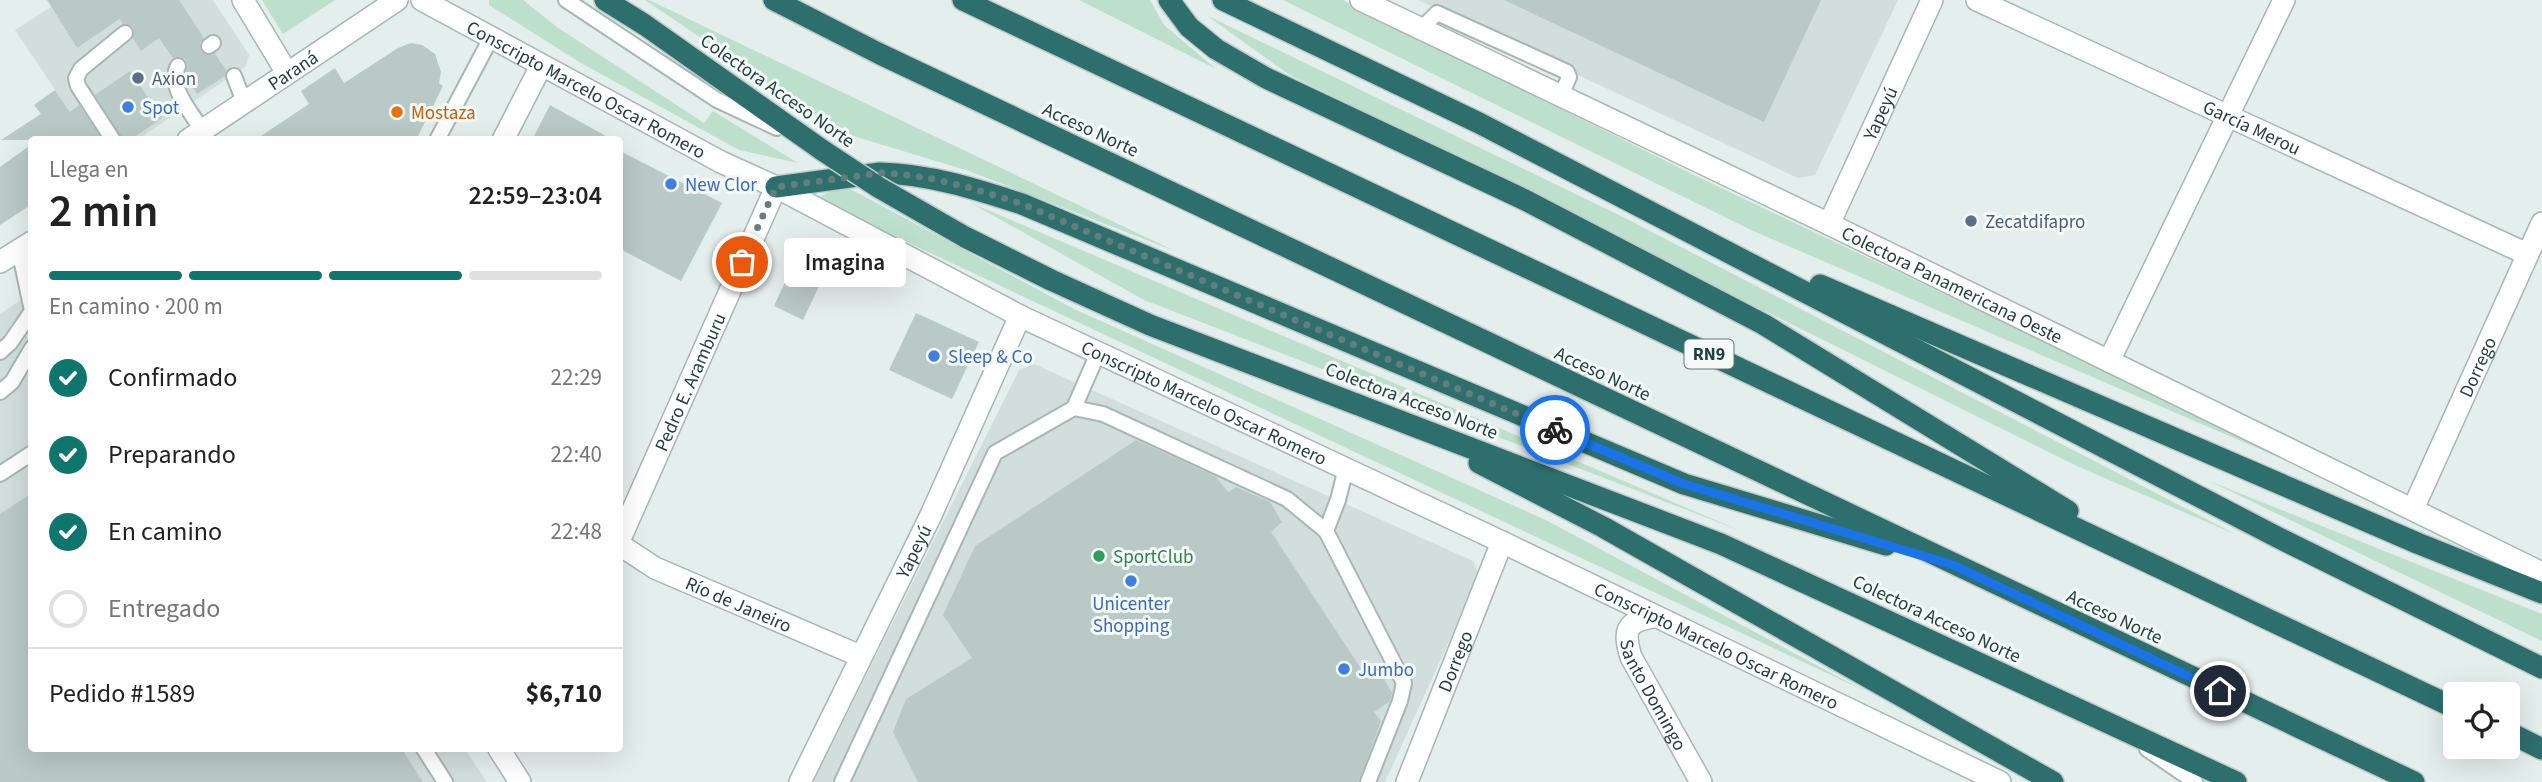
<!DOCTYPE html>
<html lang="es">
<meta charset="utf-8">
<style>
:root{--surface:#fff;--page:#f2f2f2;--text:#222;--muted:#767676;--line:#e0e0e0;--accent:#0f766e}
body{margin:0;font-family:"Source Sans 3",sans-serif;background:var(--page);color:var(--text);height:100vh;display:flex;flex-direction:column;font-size:26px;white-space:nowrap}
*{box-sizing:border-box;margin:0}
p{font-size:23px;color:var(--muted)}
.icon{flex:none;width:38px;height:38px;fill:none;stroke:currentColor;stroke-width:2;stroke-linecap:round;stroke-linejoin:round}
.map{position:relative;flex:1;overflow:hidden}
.panel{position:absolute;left:28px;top:136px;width:595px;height:616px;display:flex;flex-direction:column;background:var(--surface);border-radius:7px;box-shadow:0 7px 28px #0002}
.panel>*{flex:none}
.buttons{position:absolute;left:2443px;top:682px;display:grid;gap:14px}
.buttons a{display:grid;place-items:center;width:77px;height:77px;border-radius:7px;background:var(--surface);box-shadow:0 7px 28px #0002;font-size:35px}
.pin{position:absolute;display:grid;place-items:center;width:60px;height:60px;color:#fff;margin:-30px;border:4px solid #fff;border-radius:50%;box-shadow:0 2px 7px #0007}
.courier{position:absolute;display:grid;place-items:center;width:70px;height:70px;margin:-35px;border:5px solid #1a73e8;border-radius:50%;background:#fff;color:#222;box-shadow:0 2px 9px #0007}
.bubble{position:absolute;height:49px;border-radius:7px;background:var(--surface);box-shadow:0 7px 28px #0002;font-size:23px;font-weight:600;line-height:49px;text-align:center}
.headline em{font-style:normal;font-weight:600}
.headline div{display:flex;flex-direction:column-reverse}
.headline{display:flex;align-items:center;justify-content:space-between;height:119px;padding:0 21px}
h1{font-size:46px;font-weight:600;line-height:52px}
.bar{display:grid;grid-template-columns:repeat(4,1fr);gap:10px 7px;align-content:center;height:84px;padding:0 21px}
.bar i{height:9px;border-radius:5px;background:var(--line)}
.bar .active{background:var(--accent)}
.bar p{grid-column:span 4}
.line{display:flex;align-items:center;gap:18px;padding:0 21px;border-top:2px solid var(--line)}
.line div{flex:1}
ol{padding:0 21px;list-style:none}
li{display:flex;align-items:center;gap:21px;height:77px}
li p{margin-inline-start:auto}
li .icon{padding:7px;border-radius:50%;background:var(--accent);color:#fff;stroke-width:4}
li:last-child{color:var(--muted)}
li i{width:38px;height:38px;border:4px solid var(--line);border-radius:50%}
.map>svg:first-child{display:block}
.built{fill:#d2dedb}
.green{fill:#bde0cc}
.building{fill:#b9c9c5}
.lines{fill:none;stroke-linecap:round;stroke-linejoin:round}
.service-casing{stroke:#a6b7b4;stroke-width:18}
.minor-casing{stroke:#a6b7b4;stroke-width:24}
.tertiary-casing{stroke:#a6b7b4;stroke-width:24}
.motorway-casing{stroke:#c1cac9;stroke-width:24}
.service{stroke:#fff;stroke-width:14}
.minor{stroke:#fff;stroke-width:21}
.tertiary{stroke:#fff;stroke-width:21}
.motorway{stroke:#2d6f6d;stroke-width:21}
.motorway-bridge-casing{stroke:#c1cac9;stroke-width:24;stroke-linecap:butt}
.motorway-bridge{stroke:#2d6f6d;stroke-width:21}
.done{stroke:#667e7b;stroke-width:7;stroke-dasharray:0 12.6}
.route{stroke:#1a73e8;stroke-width:9}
.service-dot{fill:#5c6f8a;stroke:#f5faf9;stroke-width:2.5}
.shop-dot{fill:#3f7fe0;stroke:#f5faf9;stroke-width:2.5}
.food-dot{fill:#e8710a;stroke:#f5faf9;stroke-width:2.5}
.leisure-dot{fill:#2e9e5b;stroke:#f5faf9;stroke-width:2.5}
.labels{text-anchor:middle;stroke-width:6;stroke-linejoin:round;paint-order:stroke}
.shield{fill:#f5faf9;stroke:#617876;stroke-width:2}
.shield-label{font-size:18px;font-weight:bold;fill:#22413e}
.street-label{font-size:19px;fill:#22413e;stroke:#f5faf9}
.service-label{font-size:19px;fill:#4e5e75;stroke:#f5faf9;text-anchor:start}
.shop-label{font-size:19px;fill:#366cbe;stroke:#f5faf9;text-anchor:start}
.food-label{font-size:19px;fill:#c56008;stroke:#f5faf9;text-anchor:start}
.leisure-label{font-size:19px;fill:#27864d;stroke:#f5faf9;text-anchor:start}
</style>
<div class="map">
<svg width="2542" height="782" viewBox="0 0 2542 782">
<rect width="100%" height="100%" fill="#e4eeec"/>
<g class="built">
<polygon points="149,0 213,0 249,55 246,66 137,140 89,140 15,30 51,7 77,48"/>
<polygon points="1418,0 1898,0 1815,175 1798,178"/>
<polygon points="31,293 32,749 465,749 487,782 0,782 0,314"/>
<polygon points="1034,364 1473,561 1479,575 1385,782 813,782 1019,370"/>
</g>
<g class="green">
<polygon points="262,0 335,0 283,34"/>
<polygon points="489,0 523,0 557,27 704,123 713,111 798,163 739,150 581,63 489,5"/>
<polygon points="645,0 649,0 1177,252 969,171 840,132"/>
<polygon points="1079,0 1150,0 1164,25 1216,69"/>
<polygon points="1283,0 1343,0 1696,176 2371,497 1751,230"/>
<polygon points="1206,15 1623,217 2237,535 2079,467 1290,75"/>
<polygon points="843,185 1074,309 1546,520 1863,690 815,199"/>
<polygon points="969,202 1741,531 1144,300"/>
<polygon points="2209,481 2542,614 2542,641"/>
</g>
<g class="building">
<polygon points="47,0 179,0 204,38 200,43 201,51 206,55 215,54 226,70 225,76 197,94 185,76 187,65 185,59 180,57 173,58 159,38 141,51 133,38 133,27 123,24 120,19 77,48"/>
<polygon points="1504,0 1821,0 1764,122"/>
<polygon points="411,43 422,45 435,54 441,72 439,83 443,86 416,140 255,140 309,104 301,91 335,68 344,83 398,48"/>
<polygon points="130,71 162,118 130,140 123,140 95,95"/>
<polygon points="55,90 70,112 79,105 102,140 1,140 41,114 34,105"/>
<polygon points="550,105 613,140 532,140"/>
<polygon points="32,144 32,204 0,225 0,167"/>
<polygon points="620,151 722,203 681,281 620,249"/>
<polygon points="808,250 831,261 803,320 774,306 798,254"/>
<polygon points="916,313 979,342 952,399 889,370"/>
<polygon points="1136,440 1215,476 1228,492 1236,487 1270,502 1282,522 1271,532 1368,679 1380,672 1392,693 1390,701 1374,712 1381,721 1359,782 918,782 893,732 906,699 972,658 943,615 975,546"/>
<polygon points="32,493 32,749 402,749 423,782 0,782 0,514"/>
</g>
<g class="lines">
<g class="service-casing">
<g id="service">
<polyline points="566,0 717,100 777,128"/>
<polyline points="1421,29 1437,13 1567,72 1569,77 1561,96"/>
<polyline points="209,46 213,43"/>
<path d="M178,66C167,87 192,113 202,130"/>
<polyline points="234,76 244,102"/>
<polyline points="113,140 78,86 76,78 81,69 125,33"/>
<polyline points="437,140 491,38"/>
<polyline points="19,249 32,311"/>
<polyline points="0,352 10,343 32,311"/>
<polyline points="0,392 12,382 32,348"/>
<polyline points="1074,408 1103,414 1287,499 1326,531 1404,683 1400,701 1368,782"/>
<polyline points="0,474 32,453"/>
<polyline points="1326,531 1338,500 1346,468"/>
<polyline points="424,749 445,782"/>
<polyline points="2147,749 2195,782"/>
<polyline points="842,782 995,453 1074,408 1098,353"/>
</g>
</g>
<g class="minor-casing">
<g id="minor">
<polyline points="243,0 287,73"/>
<path id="s1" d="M1977,0L2527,254"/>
<polyline points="503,140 541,66"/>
<path id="s2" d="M1829,224L1932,0"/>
<polyline points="2109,361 2284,0"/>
<path id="s3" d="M2413,509L2542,223"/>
<path id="s4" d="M620,539L776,187"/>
<path id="s5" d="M620,545L655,568L860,656"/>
<path id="s6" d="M1653,617C1626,622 1623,630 1631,657L1701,782"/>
<polyline points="499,749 520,782"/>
<path id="s7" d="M800,782L931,515L1020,316"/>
<path id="s8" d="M1407,782L1502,542"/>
</g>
</g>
<g class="tertiary-casing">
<g id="tertiary">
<path id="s9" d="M422,0L721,162L776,187L1020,316L1502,542L2000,782"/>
<path id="s10" d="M1361,0L1829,224L2542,573"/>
<path id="s11" d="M188,140L397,0"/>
<polyline points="0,262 32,242"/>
</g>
</g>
<g class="motorway-casing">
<g id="motorway">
<polyline points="605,0 645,25 822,150"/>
<polyline points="774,0 880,54 2414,782"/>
<polyline points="963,0 2455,708"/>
<polyline points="1169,0 1189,27 1216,49 1266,78 1525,200 1763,324 2068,511"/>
<polyline points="1223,0 1479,123 2277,537 2542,668"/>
<path d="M776,187L880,173C929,174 976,189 1022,204L1684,484L1886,545"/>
<polyline points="965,237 1051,280 1150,325 1721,544 2236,782"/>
<polyline points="1820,285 2417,543 2542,593"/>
<polyline points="1479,463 1603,527 2053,782"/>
<polyline points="2508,732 2542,749"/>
</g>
</g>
<use href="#service" class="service"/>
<use href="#minor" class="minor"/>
<use href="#tertiary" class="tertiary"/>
<use href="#motorway" class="motorway"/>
<g class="motorway-bridge-casing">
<polyline id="motorway-bridge" points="822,150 878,187 965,237"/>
</g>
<use href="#motorway-bridge" class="motorway-bridge"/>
</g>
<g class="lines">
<path class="done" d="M742,262L776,187L880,173C929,174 975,189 1022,204L1555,430"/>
<polyline class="route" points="1555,430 1684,484 1953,565 2220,691"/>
</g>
<g class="service-dot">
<circle cx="138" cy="78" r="7"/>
<circle cx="1971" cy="221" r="7"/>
</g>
<g class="shop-dot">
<circle cx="128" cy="107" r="7"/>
<circle cx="671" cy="184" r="7"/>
<circle cx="934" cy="356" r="7"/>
<circle cx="1131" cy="581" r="7"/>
<circle cx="1344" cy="669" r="7"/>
</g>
<circle class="food-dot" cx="397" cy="112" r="7"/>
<circle class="leisure-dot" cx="1099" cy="556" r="7"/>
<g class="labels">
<rect class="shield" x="1684.5" y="339.5" width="49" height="29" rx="5"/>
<g class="shield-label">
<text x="1709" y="360">RN9</text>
</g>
<g class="street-label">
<text dy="7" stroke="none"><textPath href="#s11" startOffset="126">Paraná</textPath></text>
<text dy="7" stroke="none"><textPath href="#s9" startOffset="187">Conscripto Marcelo Oscar Romero</textPath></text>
<text transform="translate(778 90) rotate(35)" y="7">Colectora Acceso Norte</text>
<text dy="7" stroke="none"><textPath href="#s2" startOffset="122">Yapeyú</textPath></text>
<text dy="7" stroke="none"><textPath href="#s1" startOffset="303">García Merou</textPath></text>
<text transform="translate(1091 129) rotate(25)" y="7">Acceso Norte</text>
<text dy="7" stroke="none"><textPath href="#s10" startOffset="656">Colectora Panamericana Oeste</textPath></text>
<text dy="7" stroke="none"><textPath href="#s3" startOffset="156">Dorrego</textPath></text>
<text transform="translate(1603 373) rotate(25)" y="7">Acceso Norte</text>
<text dy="7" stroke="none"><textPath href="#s4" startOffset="172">Pedro E. Aramburu</textPath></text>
<text transform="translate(1412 400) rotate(21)" y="7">Colectora Acceso Norte</text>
<text dy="7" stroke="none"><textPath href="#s9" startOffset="880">Conscripto Marcelo Oscar Romero</textPath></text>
<text dy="7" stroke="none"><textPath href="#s7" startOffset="257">Yapeyú</textPath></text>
<text dy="7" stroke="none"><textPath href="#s5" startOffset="133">Río de Janeiro</textPath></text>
<text transform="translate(2115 616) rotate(25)" y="7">Acceso Norte</text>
<text transform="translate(1937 618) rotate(25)" y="7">Colectora Acceso Norte</text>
<text dy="7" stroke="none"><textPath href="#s9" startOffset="1447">Conscripto Marcelo Oscar Romero</textPath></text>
<text dy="7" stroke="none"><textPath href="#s8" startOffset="130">Dorrego</textPath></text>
<text dy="7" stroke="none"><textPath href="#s6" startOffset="100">Santo Domingo</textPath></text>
</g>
<g class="service-label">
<text x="152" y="85">Axion</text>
<text x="1985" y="228">Zecatdifapro</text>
</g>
<g class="shop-label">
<text x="142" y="114">Spot</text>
<text x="685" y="191">New Clor</text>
<text x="948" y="363">Sleep &amp; Co</text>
<text x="1131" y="610" text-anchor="middle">Unicenter<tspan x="1131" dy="22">Shopping</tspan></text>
<text x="1358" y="676">Jumbo</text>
</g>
<g class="food-label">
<text x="411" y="119">Mostaza</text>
</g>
<g class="leisure-label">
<text x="1113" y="563">SportClub</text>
</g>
</g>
</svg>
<div class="buttons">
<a><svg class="icon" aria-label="locate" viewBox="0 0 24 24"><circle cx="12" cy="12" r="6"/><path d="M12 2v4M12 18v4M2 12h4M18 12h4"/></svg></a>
</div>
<div class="pin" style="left:742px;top:262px;background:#ea580c"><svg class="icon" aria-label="bag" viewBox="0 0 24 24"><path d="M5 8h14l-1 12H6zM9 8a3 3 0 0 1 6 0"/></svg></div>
<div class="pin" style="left:2220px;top:691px;background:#1f2937"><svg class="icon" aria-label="home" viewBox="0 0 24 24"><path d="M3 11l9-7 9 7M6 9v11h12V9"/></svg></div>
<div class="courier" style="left:1555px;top:430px"><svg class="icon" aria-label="bike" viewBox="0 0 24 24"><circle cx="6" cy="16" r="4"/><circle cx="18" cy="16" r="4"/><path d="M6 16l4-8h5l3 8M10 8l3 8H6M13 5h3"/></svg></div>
<div class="bubble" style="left:784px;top:238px;width:122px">Imagina</div>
<section class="panel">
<div class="headline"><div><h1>2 min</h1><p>Llega en</p></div><em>22:59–23:04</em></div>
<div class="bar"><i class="active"></i><i class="active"></i><i class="active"></i><i></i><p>En camino · 200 m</p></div>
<ol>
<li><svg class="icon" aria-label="check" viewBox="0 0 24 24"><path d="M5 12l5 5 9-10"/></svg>Confirmado<p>22:29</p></li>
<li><svg class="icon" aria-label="check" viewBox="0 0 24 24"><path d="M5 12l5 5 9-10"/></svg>Preparando<p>22:40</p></li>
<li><svg class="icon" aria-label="check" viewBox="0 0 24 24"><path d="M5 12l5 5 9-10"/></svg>En camino<p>22:48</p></li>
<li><i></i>Entregado</li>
</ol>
<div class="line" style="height:91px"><div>Pedido #1589</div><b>$6,710</b></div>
</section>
</div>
